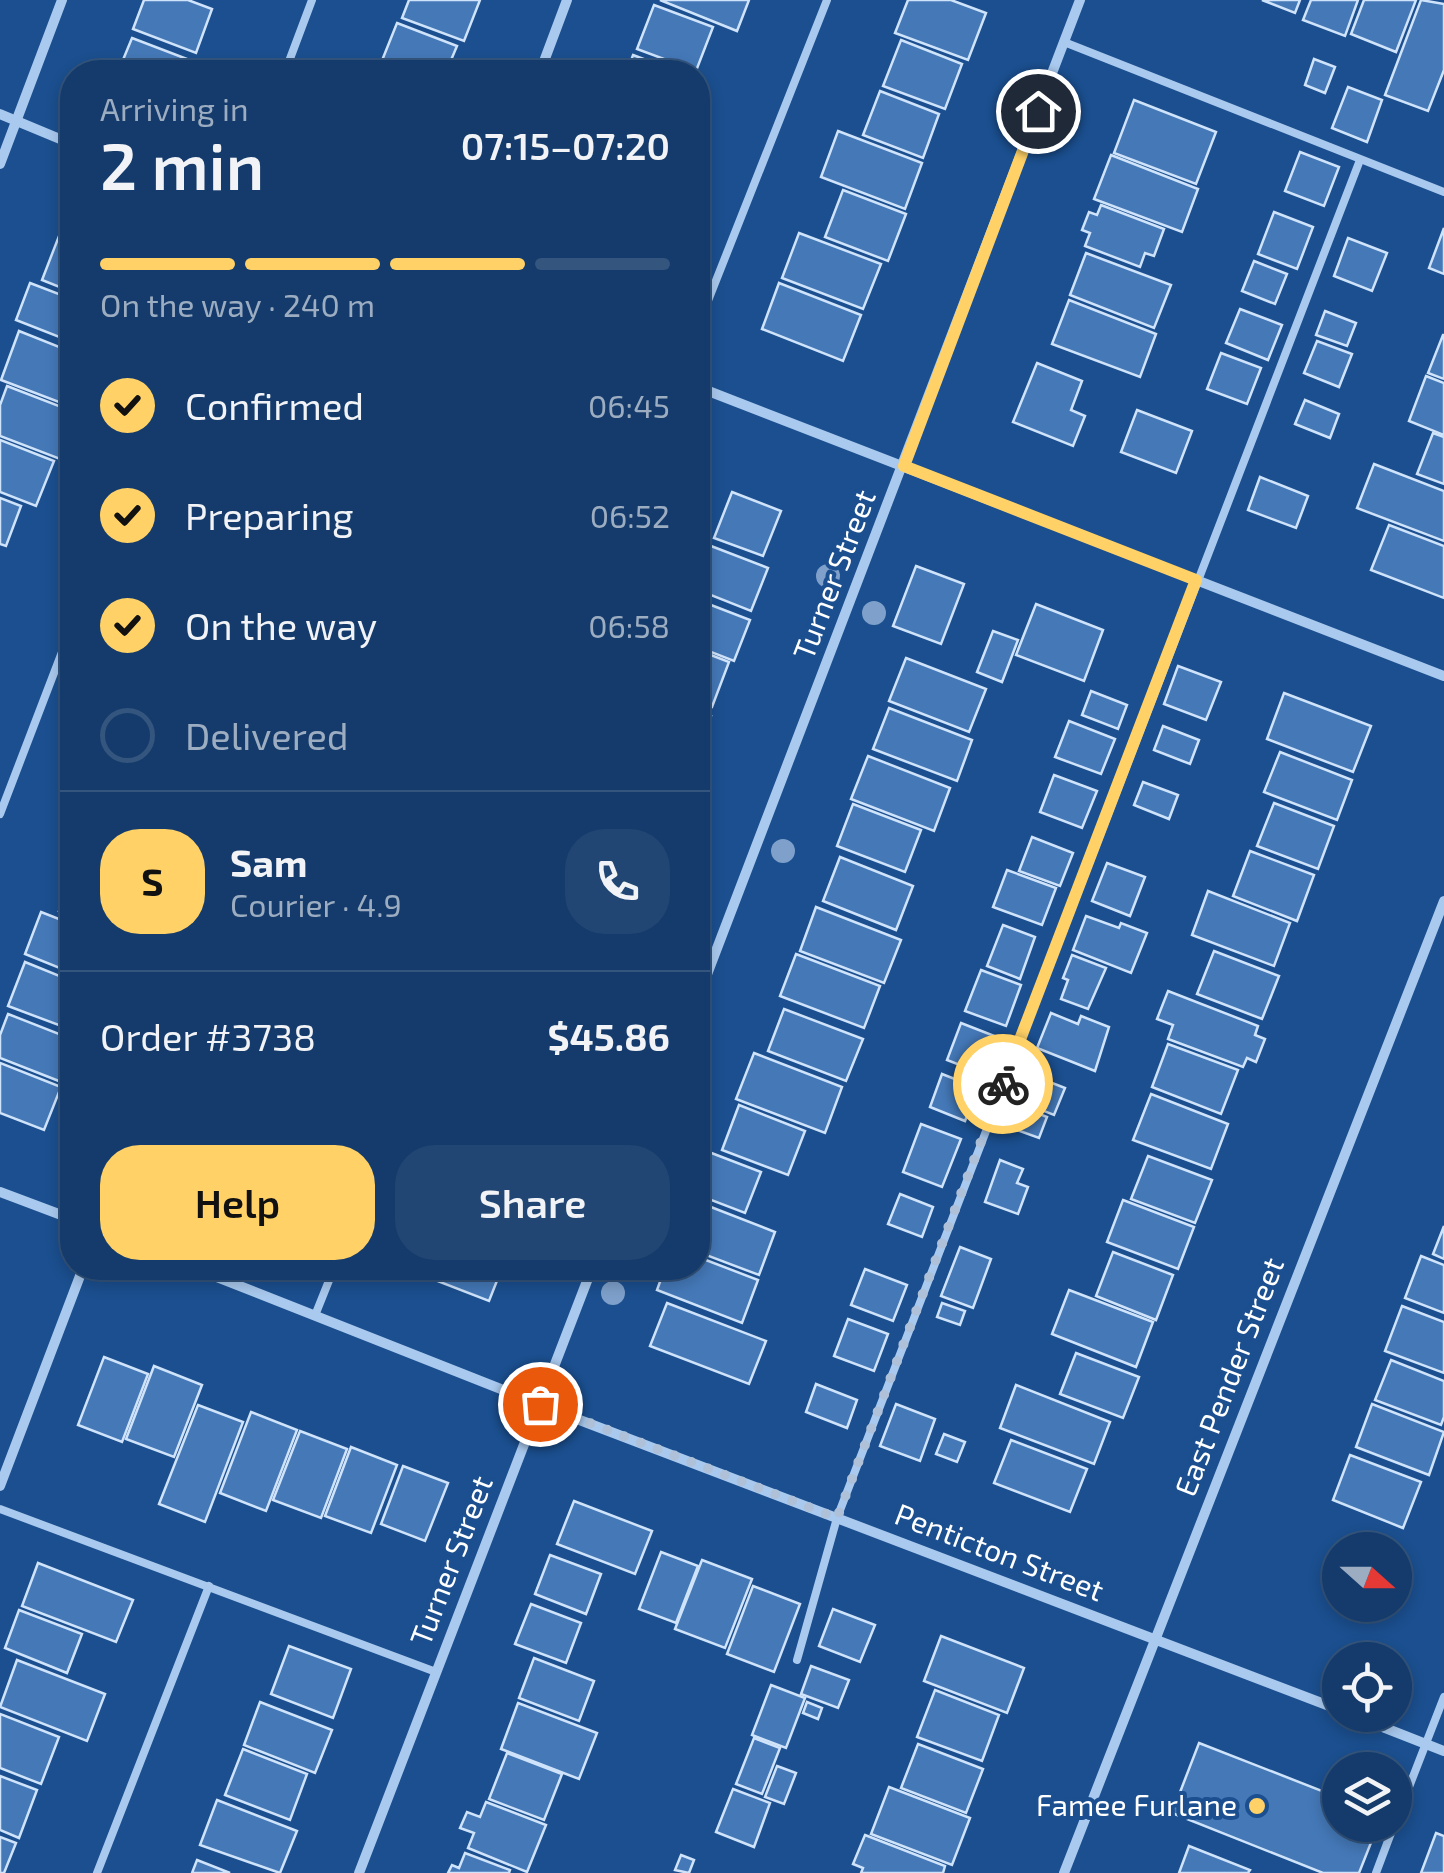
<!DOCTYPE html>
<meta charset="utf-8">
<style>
:root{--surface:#143b6b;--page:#214673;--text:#f1f3f6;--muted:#9dadc1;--line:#33557e;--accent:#ffd166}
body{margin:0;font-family:"Exo 2",sans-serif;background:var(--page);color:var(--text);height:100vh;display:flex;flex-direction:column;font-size:38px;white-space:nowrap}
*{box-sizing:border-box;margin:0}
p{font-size:32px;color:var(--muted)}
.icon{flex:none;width:55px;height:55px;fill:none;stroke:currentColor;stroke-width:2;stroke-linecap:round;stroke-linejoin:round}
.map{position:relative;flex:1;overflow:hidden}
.sheet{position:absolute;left:60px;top:60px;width:650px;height:1220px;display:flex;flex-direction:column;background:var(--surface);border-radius:40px;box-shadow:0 5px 15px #0003,0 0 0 2px var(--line)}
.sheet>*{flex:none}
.needle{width:65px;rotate:111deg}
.tools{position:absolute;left:1322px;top:1532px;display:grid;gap:20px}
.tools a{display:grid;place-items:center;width:90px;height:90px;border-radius:50%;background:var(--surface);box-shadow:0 5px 15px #0003,0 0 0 2px var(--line);font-size:50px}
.pin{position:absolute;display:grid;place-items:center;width:85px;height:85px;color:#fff;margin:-42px;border:5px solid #fff;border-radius:50%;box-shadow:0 2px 10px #0007}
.courier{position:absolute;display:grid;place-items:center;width:100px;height:100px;margin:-50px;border:8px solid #ffd166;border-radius:50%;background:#fff;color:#222;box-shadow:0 2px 12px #0007}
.head em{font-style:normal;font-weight:600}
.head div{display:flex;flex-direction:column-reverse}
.head{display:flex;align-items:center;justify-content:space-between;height:170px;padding:0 40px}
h1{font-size:65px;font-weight:600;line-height:75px}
.bar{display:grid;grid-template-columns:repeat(4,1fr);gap:15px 10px;align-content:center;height:120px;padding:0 40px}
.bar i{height:12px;border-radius:8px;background:var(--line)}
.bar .selected{background:var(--accent)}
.bar p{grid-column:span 4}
.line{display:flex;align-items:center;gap:25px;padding:0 40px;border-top:2px solid var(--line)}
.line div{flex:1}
.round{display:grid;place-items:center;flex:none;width:105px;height:105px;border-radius:40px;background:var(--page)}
ol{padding:0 40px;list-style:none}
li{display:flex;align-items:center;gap:30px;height:110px}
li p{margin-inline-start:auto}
li .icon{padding:10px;border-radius:50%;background:var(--accent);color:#111;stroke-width:4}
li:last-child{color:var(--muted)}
li i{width:55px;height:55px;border:5px solid var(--line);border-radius:50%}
.action{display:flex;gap:20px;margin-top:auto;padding:20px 40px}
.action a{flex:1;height:115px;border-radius:40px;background:var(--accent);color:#111;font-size:40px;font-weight:600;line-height:115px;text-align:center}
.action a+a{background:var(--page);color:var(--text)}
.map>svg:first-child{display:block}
.building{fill:#4478b7;stroke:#cfe3fa;stroke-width:2.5}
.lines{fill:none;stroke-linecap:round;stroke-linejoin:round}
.lane{stroke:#a9c9ee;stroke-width:8}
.street{stroke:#a9c9ee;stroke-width:10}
.tree{fill:#7ea0ca}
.done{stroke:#afc1d8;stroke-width:10;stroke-dasharray:0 18}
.route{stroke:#ffd166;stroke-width:12}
.poi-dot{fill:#ffd166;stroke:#1b4f8f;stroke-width:4}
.labels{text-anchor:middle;stroke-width:8;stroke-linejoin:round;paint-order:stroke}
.street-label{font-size:30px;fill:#fff;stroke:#1b4f8f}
.poi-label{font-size:30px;fill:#fff;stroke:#1b4f8f;text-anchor:end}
</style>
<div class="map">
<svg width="1444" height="1873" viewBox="0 0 1444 1873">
<rect width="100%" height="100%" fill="#1b4f8f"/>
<g class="building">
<polygon points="144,0 188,0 212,9 196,53 133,29"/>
<polygon points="409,0 480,0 464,41 402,18"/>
<polygon points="660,0 749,0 737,31"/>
<polygon points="908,0 951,0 986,13 968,60 895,33"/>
<polygon points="1262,0 1300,0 1295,13"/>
<polygon points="1311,0 1358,0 1345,36 1303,20"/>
<polygon points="1364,0 1416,0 1396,52 1351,34"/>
<polygon points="1421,0 1444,4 1444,70 1428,111 1385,95"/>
<polygon points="654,5 713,27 696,71 637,49"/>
<polygon points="397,23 457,46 446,72 407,72 381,63"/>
<polygon points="132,38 187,59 182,72 118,72"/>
<polygon points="901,40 962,64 945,109 883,86"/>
<polygon points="633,55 678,72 627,72"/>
<polygon points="1314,59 1335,67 1325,93 1305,85"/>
<polygon points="1348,87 1382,100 1367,142 1332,128"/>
<polygon points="880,91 939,114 923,158 863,135"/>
<polygon points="1134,100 1216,132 1196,184 1114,153"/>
<polygon points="838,131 922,163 905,209 821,177"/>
<polygon points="1300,152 1339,167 1324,206 1285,191"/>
<polygon points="1111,155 1198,189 1182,232 1094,199"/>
<polygon points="843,190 906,214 888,261 825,237"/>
<polygon points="1101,205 1164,229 1154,256 1145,253 1140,267 1085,246 1090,233 1082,230 1089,212 1097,215"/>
<polygon points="1274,212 1313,227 1297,269 1258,254"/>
<polygon points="1444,228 1444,274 1429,268"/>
<polygon points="799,233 881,264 863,309 782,278"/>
<polygon points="59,236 72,241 72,292 42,280"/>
<polygon points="1348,238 1387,253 1372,291 1334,276"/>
<polygon points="1086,253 1171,285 1154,328 1070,295"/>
<polygon points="1254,261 1287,274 1275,304 1242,291"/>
<polygon points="30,283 72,299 72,342 16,320"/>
<polygon points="779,283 861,315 843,361 762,329"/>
<polygon points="1069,300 1156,334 1140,377 1052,344"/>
<polygon points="1240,309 1282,325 1268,360 1226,343"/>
<polygon points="1325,311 1356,323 1347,346 1316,335"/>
<polygon points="19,331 72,352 72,407 1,380"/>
<polygon points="1443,335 1444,335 1444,379 1428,373"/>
<polygon points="1317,341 1352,354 1339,387 1304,373"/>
<polygon points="1221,353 1261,368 1247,404 1207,389"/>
<polygon points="1037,363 1082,381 1071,410 1085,416 1073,446 1013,422"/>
<polygon points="1426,376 1444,383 1444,435 1409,421"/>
<polygon points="7,386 72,411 72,428 60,459 0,436 0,405"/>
<polygon points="1305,400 1339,414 1330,438 1295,424"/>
<polygon points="1137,410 1192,431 1176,473 1121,452"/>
<polygon points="1433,433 1444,437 1444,484 1417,474"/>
<polygon points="0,440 54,461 36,506 0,492"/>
<polygon points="1374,464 1444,491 1444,541 1357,508"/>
<polygon points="1260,477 1308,496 1296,528 1248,510"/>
<polygon points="732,492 781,511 763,556 714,538"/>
<polygon points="0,498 21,506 6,546 0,544"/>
<polygon points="1389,525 1444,546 1444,598 1371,570"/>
<polygon points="698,541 768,568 751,611 698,590"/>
<polygon points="916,566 964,584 941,644 893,626"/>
<polygon points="698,600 750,620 734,661 698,647"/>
<polygon points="1036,604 1103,630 1084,681 1016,655"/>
<polygon points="993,631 1018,640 1002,682 977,672"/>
<polygon points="698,650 729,662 712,707 698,702"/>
<polygon points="906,658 986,689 969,732 889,701"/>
<polygon points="1178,666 1221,682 1206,720 1164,704"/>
<polygon points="1091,691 1127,705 1118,729 1082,715"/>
<polygon points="1284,693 1371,726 1353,772 1267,739"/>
<polygon points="889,708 972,740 957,781 873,749"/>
<polygon points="698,711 711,716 698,752"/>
<polygon points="1069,721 1115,739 1101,774 1055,757"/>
<polygon points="1163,726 1199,740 1190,764 1154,750"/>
<polygon points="1280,752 1352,780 1337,820 1264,792"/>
<polygon points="868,756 950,788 934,831 851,799"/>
<polygon points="1054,775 1097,791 1082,828 1040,812"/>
<polygon points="1143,782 1178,795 1169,819 1134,805"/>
<polygon points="1274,803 1334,826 1318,869 1257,846"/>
<polygon points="853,804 921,830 905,872 837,846"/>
<polygon points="1032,837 1073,853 1060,886 1019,871"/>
<polygon points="1250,851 1314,875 1297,921 1233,896"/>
<polygon points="840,857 913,886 896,930 823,901"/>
<polygon points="1107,863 1145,877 1130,916 1092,901"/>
<polygon points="1007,870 1056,888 1042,925 993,907"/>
<polygon points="72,876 72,917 59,911"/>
<polygon points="1208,891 1290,923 1274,966 1192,935"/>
<polygon points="816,907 901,940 884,983 800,951"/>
<polygon points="41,912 72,924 72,973 25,954"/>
<polygon points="1086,916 1119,928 1121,923 1147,933 1131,973 1073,950"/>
<polygon points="1003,925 1035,937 1020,979 987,966"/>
<polygon points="1214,951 1279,976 1262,1019 1197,994"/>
<polygon points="796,954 880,986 864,1028 780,996"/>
<polygon points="1072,955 1106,968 1088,1009 1061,999 1068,980 1063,978"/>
<polygon points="25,962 72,981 72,1030 8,1006"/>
<polygon points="981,970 1021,985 1006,1026 965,1011"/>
<polygon points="1168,991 1258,1026 1255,1035 1265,1039 1256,1062 1247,1058 1243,1067 1168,1039 1173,1025 1157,1019"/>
<polygon points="784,1009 863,1039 846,1081 768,1051"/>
<polygon points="1051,1013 1078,1024 1081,1016 1109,1027 1095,1071 1037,1048"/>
<polygon points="8,1014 72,1039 72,1061 64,1083 0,1058 0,1035"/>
<polygon points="961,1023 1002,1039 988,1076 947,1060"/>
<polygon points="1168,1044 1238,1070 1221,1114 1152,1087"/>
<polygon points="754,1053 842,1087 825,1133 736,1099"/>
<polygon points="0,1063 61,1087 44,1130 0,1113"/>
<polygon points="1024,1072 1065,1088 1054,1115 1014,1099"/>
<polygon points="942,1074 978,1088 965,1121 930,1107"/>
<polygon points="1151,1094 1228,1124 1211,1169 1133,1140"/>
<polygon points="1015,1104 1047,1117 1039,1138 1006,1126"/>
<polygon points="739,1105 805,1131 788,1175 722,1150"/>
<polygon points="921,1124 961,1139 942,1187 903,1172"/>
<polygon points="701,1149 761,1172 745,1213 698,1195 698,1158"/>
<polygon points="1148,1156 1212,1180 1195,1223 1131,1199"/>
<polygon points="1000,1160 1023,1169 1017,1183 1028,1187 1018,1214 985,1202"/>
<polygon points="900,1194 933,1207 922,1237 888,1224"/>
<polygon points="1123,1200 1194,1227 1178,1269 1107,1242"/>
<polygon points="698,1202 775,1232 759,1275 698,1252"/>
<polygon points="1444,1226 1444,1259 1433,1254"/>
<polygon points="960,1247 991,1259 973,1308 941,1296"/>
<polygon points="1113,1252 1173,1275 1156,1320 1096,1296"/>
<polygon points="1421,1256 1444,1265 1444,1313 1405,1298"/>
<polygon points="698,1257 758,1280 742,1323 657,1290 665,1268 698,1268"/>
<polygon points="404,1268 502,1268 489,1301"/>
<polygon points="865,1269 907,1285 893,1321 851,1305"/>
<polygon points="1069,1290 1153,1322 1136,1367 1052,1334"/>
<polygon points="667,1303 766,1341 749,1384 650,1346"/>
<polygon points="942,1303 965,1311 960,1325 937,1317"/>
<polygon points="1402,1306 1444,1322 1444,1373 1385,1351"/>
<polygon points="848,1319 888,1334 874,1371 834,1356"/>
<polygon points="1076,1353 1139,1377 1123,1418 1060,1394"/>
<polygon points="104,1357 148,1374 122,1442 78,1425"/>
<polygon points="1391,1360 1444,1381 1444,1417 1441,1425 1375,1400"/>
<polygon points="154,1366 202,1385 174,1457 126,1439"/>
<polygon points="816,1384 857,1400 847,1428 806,1412"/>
<polygon points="1016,1385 1110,1422 1094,1464 1000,1428"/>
<polygon points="896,1404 935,1419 920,1461 880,1446"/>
<polygon points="1372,1404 1444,1432 1429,1475 1356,1447"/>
<polygon points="198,1405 243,1422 205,1522 159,1504"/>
<polygon points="251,1412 297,1430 266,1511 220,1493"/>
<polygon points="300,1431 347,1449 321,1518 273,1500"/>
<polygon points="944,1434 965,1442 957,1462 936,1454"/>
<polygon points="1011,1440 1087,1469 1070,1512 994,1483"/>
<polygon points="351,1447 397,1465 371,1533 325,1516"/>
<polygon points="1350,1455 1421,1482 1403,1528 1333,1500"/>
<polygon points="403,1466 448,1483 425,1541 381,1524"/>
<polygon points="574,1501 652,1531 635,1574 557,1544"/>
<polygon points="661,1552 698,1566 676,1623 639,1609"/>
<polygon points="550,1555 601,1574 586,1614 535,1594"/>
<polygon points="702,1560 752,1579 725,1648 675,1629"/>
<polygon points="38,1563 133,1600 116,1642 22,1606"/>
<polygon points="753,1586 800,1604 774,1672 727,1654"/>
<polygon points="531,1604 581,1623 566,1663 515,1644"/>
<polygon points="833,1609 875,1625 860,1662 819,1646"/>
<polygon points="19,1610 82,1634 67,1673 5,1648"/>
<polygon points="941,1636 1024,1668 1007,1713 924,1681"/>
<polygon points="289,1646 351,1669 333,1718 271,1694"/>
<polygon points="534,1658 594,1681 579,1721 519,1698"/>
<polygon points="17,1660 105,1694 87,1741 0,1707"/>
<polygon points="811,1666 849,1680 838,1708 801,1694"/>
<polygon points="771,1685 805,1698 786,1748 752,1735"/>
<polygon points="935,1690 999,1715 982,1761 917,1737"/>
<polygon points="260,1702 332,1730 315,1773 244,1745"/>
<polygon points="807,1702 822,1708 818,1719 803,1713"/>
<polygon points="518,1703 597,1733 579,1779 501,1749"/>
<polygon points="0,1714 59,1737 41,1784 0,1768"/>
<polygon points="754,1738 780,1748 762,1794 736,1784"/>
<polygon points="1199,1743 1340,1798 1340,1825 1378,1825 1359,1873 1323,1873 1172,1813"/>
<polygon points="918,1744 983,1769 966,1813 901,1788"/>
<polygon points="243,1749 307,1774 290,1820 225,1795"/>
<polygon points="507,1753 562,1774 544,1820 489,1799"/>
<polygon points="777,1766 796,1773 784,1804 765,1797"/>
<polygon points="0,1776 37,1790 19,1838 0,1830"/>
<polygon points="889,1787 970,1818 952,1865 871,1834"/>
<polygon points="733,1789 770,1803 754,1847 716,1832"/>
<polygon points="217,1800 297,1831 280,1873 200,1845"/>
<polygon points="486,1802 546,1825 527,1872 468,1848 474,1833 460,1828 467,1812 480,1817"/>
<polygon points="1436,1833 1444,1836 1444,1873 1421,1873"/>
<polygon points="865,1835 945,1866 943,1873 861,1873 863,1868 853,1864"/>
<polygon points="0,1837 16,1843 4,1873 0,1873"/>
<polygon points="1189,1846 1250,1870 1248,1873 1179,1873"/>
<polygon points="465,1853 510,1870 509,1873 448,1873 452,1865 459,1868"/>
<polygon points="681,1855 694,1860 689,1873 675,1870"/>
<polygon points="197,1860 230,1873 192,1873"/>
</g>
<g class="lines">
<g class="lane">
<polyline points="1064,42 1444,192"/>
<polyline points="285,72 312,0"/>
<polyline points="698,326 827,0"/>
<polyline points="0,814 72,626"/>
<polyline points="316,1313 334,1268"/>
<polyline points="0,1509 436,1672"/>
<polyline points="797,1660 837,1518 1360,160"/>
<polyline points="1395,1823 1444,1697"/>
<polyline points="97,1873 209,1586"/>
<polyline points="1376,1873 1394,1825"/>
</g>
<g class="street">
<polyline points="540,72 567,0"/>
<polyline points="0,114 72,144"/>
<polyline points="0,164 62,0"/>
<polyline points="698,387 1444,676"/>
<polyline points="698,998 1080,0"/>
<polyline points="0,1192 72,1219"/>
<polyline points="194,1268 577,1419 1340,1710"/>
<polyline points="0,1486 83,1268"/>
<polyline points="1352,1715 1444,1751"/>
<polyline points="359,1873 592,1268"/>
<polyline points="1064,1873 1444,901"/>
</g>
</g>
<g class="tree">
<circle cx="828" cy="576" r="12"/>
<circle cx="874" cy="613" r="12"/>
<circle cx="783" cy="851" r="12"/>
<circle cx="613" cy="1293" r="12"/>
</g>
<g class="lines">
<polyline class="done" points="540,1404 837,1518 1003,1084"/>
<polyline class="route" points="1003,1084 1196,580 904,466 1038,111"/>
</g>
<circle class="poi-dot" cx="1257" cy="1806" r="10"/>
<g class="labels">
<g class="street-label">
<text transform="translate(835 575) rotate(-69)" y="10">Turner Street</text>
<text transform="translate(1230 1377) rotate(-69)" y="10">East Pender Street</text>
<text transform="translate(999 1553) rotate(21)" y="10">Penticton Street</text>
<text transform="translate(452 1561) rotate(-69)" y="10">Turner Street</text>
</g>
<g class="poi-label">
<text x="1237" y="1816">Famee Furlane</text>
</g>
</g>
</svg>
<div class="tools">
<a><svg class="needle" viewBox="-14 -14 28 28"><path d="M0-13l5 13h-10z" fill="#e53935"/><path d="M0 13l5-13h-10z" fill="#9dadc1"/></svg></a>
<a><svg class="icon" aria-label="locate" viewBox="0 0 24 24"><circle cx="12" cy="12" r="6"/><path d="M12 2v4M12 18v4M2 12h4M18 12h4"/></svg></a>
<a><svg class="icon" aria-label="layers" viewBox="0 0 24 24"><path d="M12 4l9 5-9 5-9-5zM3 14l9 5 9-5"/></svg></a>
</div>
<div class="pin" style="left:540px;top:1404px;background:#ea580c"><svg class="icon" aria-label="bag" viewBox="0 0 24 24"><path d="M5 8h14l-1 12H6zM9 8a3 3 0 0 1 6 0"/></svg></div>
<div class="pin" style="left:1038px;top:111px;background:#1f2937"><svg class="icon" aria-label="home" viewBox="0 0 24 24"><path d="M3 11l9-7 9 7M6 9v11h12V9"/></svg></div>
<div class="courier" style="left:1003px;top:1084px"><svg class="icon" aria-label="bike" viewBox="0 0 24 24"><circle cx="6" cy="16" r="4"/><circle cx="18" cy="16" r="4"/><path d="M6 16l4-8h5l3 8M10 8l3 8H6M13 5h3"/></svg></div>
<section class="sheet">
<div class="head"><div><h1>2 min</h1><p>Arriving in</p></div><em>07:15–07:20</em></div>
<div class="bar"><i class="selected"></i><i class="selected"></i><i class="selected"></i><i></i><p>On the way · 240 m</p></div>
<ol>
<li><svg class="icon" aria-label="check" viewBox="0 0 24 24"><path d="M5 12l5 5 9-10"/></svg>Confirmed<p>06:45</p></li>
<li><svg class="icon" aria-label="check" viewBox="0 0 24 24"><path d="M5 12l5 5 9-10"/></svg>Preparing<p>06:52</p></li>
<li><svg class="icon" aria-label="check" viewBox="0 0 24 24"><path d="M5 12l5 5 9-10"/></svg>On the way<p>06:58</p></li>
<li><i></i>Delivered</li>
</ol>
<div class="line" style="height:180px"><b class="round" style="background:var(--accent);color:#111">S</b><div><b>Sam</b><p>Courier · 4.9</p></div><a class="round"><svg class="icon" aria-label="phone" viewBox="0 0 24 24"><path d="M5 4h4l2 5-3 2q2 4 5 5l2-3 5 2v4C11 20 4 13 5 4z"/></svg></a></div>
<div class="line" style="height:130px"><div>Order #3738</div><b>$45.86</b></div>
<div class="action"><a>Help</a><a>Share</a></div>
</section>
</div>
